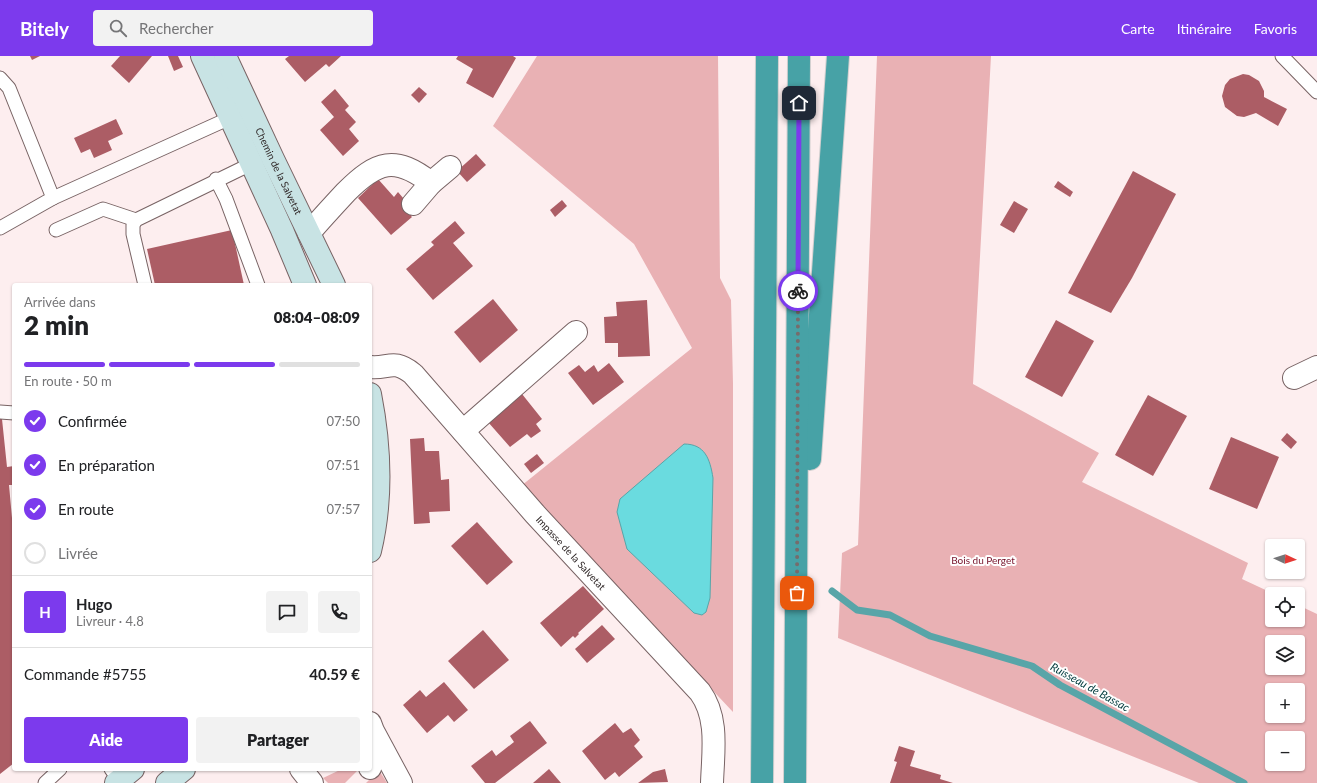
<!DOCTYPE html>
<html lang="fr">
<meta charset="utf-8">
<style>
:root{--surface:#fff;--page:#f2f2f2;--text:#202124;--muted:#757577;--line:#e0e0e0;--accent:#7c3aed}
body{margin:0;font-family:Lato,sans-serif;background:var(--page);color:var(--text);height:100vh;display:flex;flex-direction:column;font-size:15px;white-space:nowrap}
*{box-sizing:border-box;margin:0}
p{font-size:13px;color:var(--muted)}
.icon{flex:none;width:22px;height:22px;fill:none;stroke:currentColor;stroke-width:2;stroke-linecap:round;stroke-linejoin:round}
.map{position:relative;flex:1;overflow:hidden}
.side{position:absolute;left:12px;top:227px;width:360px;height:488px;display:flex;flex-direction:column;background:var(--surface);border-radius:4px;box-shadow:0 1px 3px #0004}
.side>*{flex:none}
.needle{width:26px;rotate:94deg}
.fabs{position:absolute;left:1265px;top:483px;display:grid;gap:8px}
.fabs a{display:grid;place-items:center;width:40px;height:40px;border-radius:4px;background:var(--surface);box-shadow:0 1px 3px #0004;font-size:20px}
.pin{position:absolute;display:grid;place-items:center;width:34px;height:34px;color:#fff;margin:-17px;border-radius:8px;box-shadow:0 2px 6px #0006}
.courier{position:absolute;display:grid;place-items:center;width:40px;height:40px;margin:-20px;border:3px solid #7c3aed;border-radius:50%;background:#fff;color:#222;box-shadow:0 1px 5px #0007}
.head em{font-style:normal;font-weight:800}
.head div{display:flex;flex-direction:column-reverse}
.head{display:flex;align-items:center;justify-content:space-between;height:68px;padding:0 12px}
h1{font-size:26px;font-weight:800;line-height:30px}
.bar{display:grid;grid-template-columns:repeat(4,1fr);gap:6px 4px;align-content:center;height:48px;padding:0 12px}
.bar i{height:5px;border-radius:3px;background:var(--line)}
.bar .on{background:var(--accent)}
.bar p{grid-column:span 4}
.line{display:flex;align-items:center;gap:10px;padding:0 12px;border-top:1px solid var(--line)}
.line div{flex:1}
.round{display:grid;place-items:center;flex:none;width:42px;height:42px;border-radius:4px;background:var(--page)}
ol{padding:0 12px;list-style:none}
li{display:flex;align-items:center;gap:12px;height:44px}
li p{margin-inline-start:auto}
li .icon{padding:4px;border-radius:50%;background:var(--accent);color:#fff;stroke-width:4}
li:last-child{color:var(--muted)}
li i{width:22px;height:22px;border:2px solid var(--line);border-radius:50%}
.action{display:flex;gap:8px;margin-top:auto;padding:8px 12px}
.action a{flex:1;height:46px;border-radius:4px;background:var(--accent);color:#fff;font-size:16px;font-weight:800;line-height:46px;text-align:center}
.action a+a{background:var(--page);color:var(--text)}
header{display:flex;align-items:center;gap:24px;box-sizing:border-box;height:56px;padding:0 20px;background:var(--accent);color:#fff}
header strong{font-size:19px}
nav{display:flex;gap:22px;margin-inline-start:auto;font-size:14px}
.search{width:280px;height:36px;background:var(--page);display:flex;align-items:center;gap:10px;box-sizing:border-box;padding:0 14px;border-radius:4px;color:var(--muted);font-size:15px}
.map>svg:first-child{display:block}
.green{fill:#e9b1b4;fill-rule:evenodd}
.water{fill:#6adbdf;stroke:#58a5a8}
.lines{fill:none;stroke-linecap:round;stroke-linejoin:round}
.stream{stroke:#58a5a8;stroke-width:7}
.building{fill:#ac5d65}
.lane-casing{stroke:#786364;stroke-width:15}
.street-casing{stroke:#786364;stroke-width:24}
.secondary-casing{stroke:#786364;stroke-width:24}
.highway-casing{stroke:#d1cfcf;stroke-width:24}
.lane{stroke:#fff;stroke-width:13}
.street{stroke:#fff;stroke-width:22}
.secondary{stroke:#c8e3e4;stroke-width:22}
.highway{stroke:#47a2a6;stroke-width:22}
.done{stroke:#766c6c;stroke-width:4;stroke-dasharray:0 7.2}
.route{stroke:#7c3aed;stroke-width:5}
.labels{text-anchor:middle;stroke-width:4;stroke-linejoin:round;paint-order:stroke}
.street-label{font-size:10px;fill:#2e2626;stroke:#fff}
.park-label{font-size:10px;fill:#761229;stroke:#fff}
.water-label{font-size:11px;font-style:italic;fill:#013a3c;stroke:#fff}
</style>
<header>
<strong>Bitely</strong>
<div class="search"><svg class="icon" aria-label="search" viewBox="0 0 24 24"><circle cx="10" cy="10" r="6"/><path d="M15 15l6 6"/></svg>Rechercher</div>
<nav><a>Carte</a><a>Itinéraire</a><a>Favoris</a></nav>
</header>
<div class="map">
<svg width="1317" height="727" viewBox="0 0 1317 727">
<rect width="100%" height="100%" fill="#fdeeef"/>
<g class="green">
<polygon points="537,0 718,0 720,222 731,244 733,328 733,656 521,430 692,292 634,188 493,70"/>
<path d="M877,0H991L973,328L1099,397L1082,426L1248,507L1242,523L1274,538H1272V564H1298V549L1317,558V727H1199L838,582L842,497L858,489ZM1272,586H1298V612H1272ZM1272,634H1298V660H1272ZM1272,682H1298V708H1272Z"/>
<polygon points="342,713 359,713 345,727 328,727 323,722"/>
<polygon points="379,714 387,727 366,727"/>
</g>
<path class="water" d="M684,388C705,388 710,403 713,422L710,542L706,556L702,559L694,557L627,493L617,456L620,443Z"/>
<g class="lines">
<polyline class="stream" points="832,535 857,554 890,559 930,580 1032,610 1060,629 1244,727"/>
</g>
<g class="building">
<polygon points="30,0 40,0 32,4"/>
<polygon points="120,0 152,0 129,27 111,10"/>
<polygon points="168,0 178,0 183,11 174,15"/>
<polygon points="289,0 341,0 329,11 326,8 305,26 285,3"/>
<polygon points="458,0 513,0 516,2 493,42 466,27 473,13 456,3"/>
<polygon points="1243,18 1249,19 1259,25 1264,35 1264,41 1287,53 1278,70 1256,57 1244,61 1237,60 1225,51 1222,40 1225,29 1230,23"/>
<polygon points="419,31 427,38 419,47 411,39"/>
<polygon points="335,33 349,50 345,54 356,66 349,73 359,85 343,100 320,74 334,61 321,46"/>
<polygon points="116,63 123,78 108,85 112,94 94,102 90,93 81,97 74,82"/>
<polygon points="476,98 486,109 467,126 457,115"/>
<polygon points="1133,115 1176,138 1132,222 1111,257 1068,237"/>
<polygon points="378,123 394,141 398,136 415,156 411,160 412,161 391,179 358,142"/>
<polygon points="1058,125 1073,136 1070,141 1054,131"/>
<polygon points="562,144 567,150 555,161 550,154"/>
<polygon points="1014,145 1028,153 1014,177 1000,169"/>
<polygon points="455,165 465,177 453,187 473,210 433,244 406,213 434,189 431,186"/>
<polygon points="232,174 244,229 155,229 147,193"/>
<polygon points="493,243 518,274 480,307 454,276"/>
<polygon points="647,244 650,300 618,301 618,287 605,287 604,261 617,260 616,246"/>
<polygon points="1056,264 1094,285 1062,341 1025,321"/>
<polygon points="609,307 624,326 593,349 568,317 579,309 585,316 594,309 598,316"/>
<polygon points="522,338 542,363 536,368 541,375 531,382 527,378 510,391 488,366"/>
<polygon points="1148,339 1187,360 1153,420 1115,399"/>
<polygon points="0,363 2,363 7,411 14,410 14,429 9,429 12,462 14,462 14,707 0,718"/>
<polygon points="1287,377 1297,386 1291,393 1281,384"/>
<polygon points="1231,381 1279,401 1257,453 1209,433"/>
<polygon points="424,382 425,395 439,395 441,424 449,423 450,455 429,456 430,467 414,468 410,383"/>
<polygon points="537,398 544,407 531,417 524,408"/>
<polygon points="477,466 513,506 487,529 451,490"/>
<polygon points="583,530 604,553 578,577 579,578 575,582 573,580 561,591 540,567"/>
<polygon points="602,569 615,583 587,607 575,593"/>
<polygon points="483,574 509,604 474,633 448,605"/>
<polygon points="444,626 468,654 454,666 448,659 427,677 403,649 420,634 426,641"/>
<polygon points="530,665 547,687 495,727 485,727 471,710 492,694 496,700 514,686 510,680"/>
<polygon points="615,667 623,677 631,672 640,684 634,690 643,701 619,721 615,716 605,724 582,695"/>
<polygon points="899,690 915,695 910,710 941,719 940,723 953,727 890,727 897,706 894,705"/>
<polygon points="549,713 561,727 533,727"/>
<polygon points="665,713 668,726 638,727 653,716"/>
</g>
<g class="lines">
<g class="lane-casing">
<g id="lane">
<polyline points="1282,0 1317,36"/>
<polyline points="0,22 9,32 53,142 0,172"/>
<polyline points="216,123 226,143 258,229"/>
<polyline points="53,142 230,62"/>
<polyline points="56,174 103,153 136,164"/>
<polyline points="145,229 133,178 133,169 136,164 251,108"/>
<polyline points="0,356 14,357"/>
<polyline points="111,713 119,724"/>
<polyline points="45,727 60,713"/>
</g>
</g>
<g class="street-casing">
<g id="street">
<polyline points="431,127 450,111"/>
<path d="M309,177C321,163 333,150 346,136C377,105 395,99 431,127L413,148"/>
<path id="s1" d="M370,311C389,313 393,302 413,318L535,458L700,636C719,662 713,696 712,727"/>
<polyline points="1294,322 1317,311"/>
<polyline points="463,375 576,276"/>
<polyline points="370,667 373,675 401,727"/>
<polyline points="370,712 379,688"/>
<polyline points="301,713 312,727"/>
</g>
</g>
<g class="secondary-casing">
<g id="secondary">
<polyline points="202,0 282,174 305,229"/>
<path id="s2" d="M225,0L273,103L334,229"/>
<path d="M370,338C380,389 382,445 370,495"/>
<polyline points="116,727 133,713"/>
<polyline points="167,727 184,713"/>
</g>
</g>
<g class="highway-casing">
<g id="highway">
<polyline points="810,403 838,0"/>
<polyline points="762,727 767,0"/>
<polyline points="795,727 799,0"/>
</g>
</g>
<use href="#lane" class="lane"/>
<use href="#street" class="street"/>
<use href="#secondary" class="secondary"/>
<use href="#highway" class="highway"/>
</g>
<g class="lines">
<polyline class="done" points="797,537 798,235"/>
<polyline class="route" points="798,235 799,47"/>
</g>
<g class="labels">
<g class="street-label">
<text dy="4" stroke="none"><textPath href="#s2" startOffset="127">Chemin de la Salvetat</textPath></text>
<text dy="4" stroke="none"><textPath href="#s1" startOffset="284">Impasse de la Salvetat</textPath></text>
</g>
<g class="park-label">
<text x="983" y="508">Bois du Perget</text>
</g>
<g class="water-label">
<text transform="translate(1090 631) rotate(29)" y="4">Ruisseau de Bassac</text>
</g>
</g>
</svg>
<div class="fabs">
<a><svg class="needle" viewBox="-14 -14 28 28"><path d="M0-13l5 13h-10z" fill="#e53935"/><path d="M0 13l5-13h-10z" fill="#757577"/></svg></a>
<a><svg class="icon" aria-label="locate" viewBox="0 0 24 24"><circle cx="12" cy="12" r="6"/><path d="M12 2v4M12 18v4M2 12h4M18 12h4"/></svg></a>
<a><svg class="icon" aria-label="layers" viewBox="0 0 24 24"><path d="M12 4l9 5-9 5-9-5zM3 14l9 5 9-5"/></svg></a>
<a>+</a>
<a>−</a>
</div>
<div class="pin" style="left:797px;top:537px;background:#ea580c"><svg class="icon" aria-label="bag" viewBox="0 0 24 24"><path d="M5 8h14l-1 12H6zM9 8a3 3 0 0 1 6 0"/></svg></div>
<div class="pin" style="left:799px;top:47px;background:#1f2937"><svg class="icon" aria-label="home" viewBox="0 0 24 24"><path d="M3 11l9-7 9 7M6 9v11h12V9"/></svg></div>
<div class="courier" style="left:798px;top:235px"><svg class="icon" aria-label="bike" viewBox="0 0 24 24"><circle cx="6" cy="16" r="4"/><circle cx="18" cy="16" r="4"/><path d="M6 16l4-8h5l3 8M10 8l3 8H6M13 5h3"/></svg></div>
<section class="side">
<div class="head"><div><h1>2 min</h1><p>Arrivée dans</p></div><em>08:04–08:09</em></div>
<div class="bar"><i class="on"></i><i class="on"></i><i class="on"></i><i></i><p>En route · 50 m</p></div>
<ol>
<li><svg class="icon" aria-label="check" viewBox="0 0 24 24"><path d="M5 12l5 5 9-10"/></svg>Confirmée<p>07:50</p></li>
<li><svg class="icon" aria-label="check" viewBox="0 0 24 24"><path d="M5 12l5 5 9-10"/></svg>En préparation<p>07:51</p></li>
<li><svg class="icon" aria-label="check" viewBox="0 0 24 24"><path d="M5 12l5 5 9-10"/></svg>En route<p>07:57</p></li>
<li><i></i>Livrée</li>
</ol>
<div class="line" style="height:72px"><b class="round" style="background:var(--accent);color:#fff">H</b><div><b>Hugo</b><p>Livreur · 4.8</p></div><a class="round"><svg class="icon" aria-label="chat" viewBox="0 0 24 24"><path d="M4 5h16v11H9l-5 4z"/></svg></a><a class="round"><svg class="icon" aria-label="phone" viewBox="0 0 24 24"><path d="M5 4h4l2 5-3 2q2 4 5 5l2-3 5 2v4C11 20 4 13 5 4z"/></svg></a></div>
<div class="line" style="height:52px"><div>Commande #5755</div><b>40.59 €</b></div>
<div class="action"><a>Aide</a><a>Partager</a></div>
</section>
</div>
